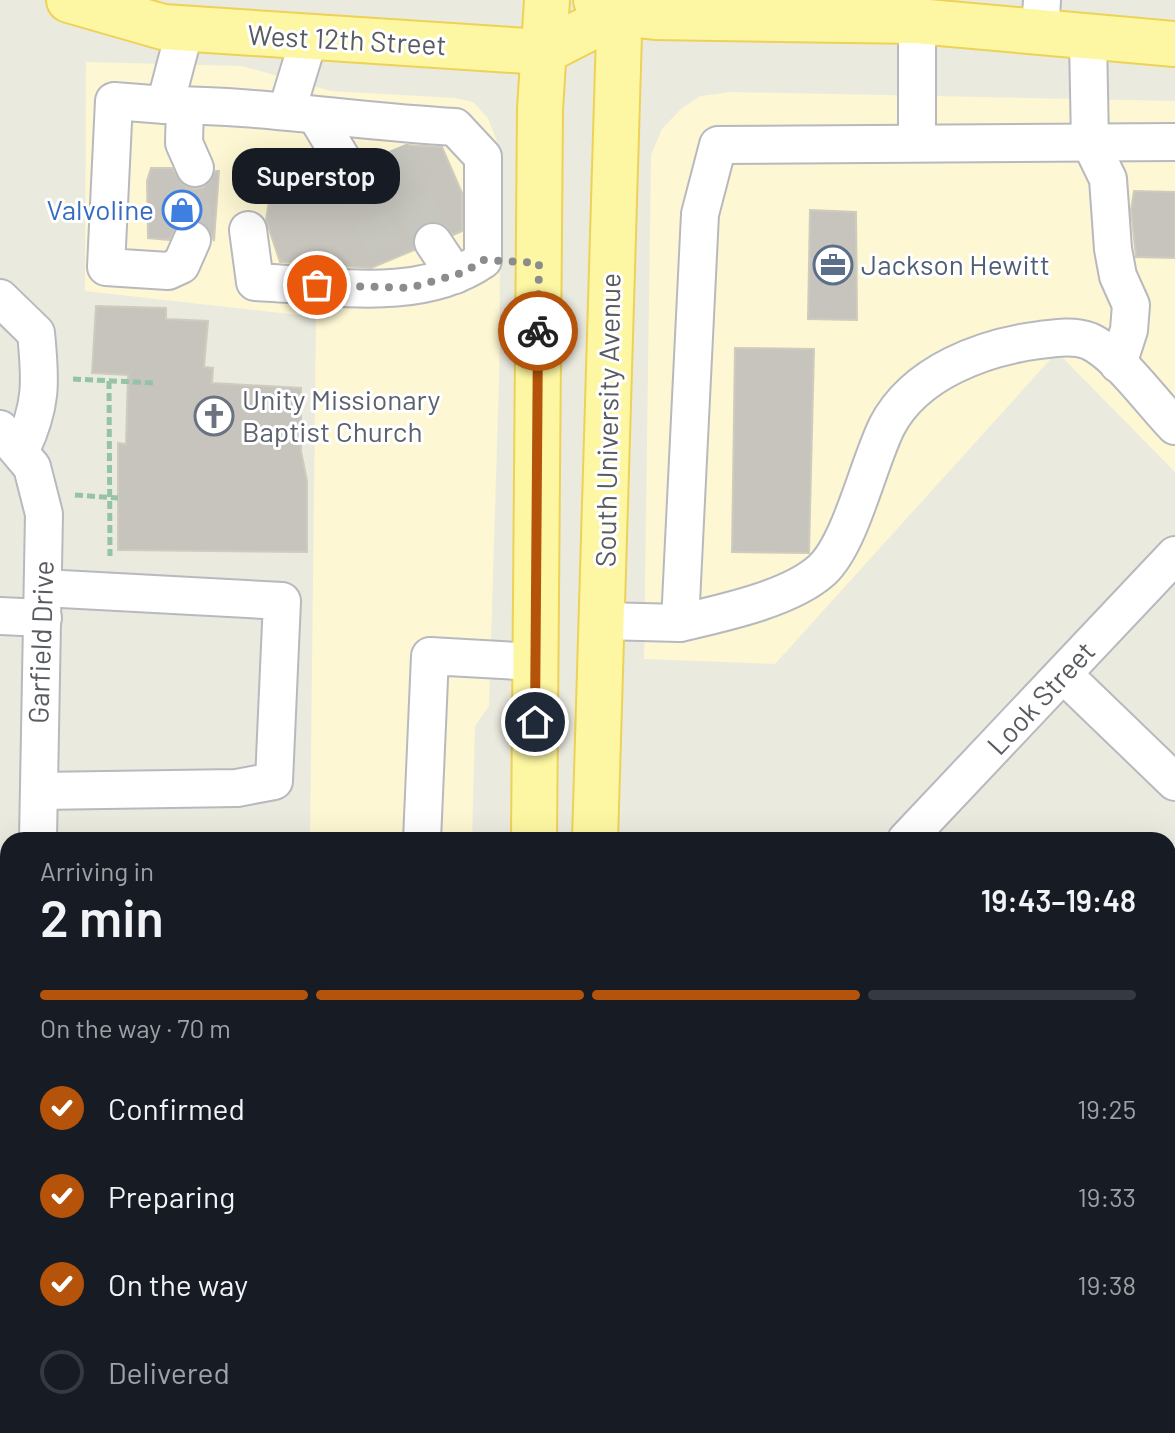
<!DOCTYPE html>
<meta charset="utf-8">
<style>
:root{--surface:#171b24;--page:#20242c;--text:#f1f3f6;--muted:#9ea1a6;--line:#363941;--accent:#b45309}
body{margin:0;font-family:Barlow,sans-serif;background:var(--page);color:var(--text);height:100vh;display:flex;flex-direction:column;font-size:30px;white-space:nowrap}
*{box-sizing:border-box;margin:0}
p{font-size:26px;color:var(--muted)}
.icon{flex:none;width:44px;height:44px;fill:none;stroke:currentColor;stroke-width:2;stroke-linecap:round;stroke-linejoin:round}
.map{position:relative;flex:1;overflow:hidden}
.side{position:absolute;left:0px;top:832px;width:1176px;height:602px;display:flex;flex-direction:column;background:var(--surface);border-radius:24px 24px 0 0;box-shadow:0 8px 32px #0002}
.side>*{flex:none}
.pin{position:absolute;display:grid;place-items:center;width:68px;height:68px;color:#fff;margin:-34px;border:4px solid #fff;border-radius:50%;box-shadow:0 2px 8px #0007}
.courier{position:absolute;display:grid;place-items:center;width:80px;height:80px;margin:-40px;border:6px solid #b45309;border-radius:50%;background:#fff;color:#222;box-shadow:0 2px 10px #0007}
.bubble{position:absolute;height:56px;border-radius:24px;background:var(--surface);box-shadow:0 8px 32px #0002;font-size:26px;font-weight:600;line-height:56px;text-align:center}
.head em{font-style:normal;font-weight:600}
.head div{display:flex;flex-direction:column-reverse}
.head{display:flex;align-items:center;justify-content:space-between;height:136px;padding:0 40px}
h1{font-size:52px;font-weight:600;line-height:60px}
.bar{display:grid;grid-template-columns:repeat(4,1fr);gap:12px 8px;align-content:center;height:96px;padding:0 40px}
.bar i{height:10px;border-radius:6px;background:var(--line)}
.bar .current{background:var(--accent)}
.bar p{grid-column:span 4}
ol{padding:0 40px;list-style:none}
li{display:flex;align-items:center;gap:24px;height:88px}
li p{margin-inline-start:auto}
li .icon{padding:8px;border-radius:50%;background:var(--accent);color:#fff;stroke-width:4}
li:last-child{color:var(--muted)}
li i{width:44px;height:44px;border:4px solid var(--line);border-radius:50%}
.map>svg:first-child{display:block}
.commercial{fill:#fdf7d3}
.building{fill:#c6c4bd;stroke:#cfccbe;stroke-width:2}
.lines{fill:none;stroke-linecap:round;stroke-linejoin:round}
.minor-tunnel{stroke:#c6c6bf;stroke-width:36;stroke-dasharray:36 18;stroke-linecap:butt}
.minor-casing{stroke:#b7b9be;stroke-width:40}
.major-casing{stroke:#edd256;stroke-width:48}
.path{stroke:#95c3a7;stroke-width:5;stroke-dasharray:8 4;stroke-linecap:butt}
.minor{stroke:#fff;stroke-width:36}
.major{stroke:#fdf7a3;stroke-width:44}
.done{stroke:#8b8d8c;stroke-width:8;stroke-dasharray:0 14.4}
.route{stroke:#b45309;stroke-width:10}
.labels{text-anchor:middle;stroke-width:6;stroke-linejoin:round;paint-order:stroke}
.street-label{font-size:28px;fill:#585b60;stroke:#fff}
.shop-label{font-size:28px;fill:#366cbe;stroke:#fff;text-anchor:end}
.service-label{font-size:28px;fill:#4e5e75;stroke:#fff;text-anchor:start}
.worship-label{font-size:28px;fill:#5b616d;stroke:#fff;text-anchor:start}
</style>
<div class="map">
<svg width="1175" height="1433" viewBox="0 0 1175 1433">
<rect width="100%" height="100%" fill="#ebeadf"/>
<g class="commercial">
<polygon points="86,62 242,66 331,91 455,98 473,102 488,118 499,147 500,346 489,706 475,726 472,840 310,840 316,317 85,291"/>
<polygon points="732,92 1175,101 1175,472 1057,352 775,664 644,659 651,155 662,129 681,109 700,96"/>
<polygon points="0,1344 8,1344 8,1426 293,1426 293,1433 0,1433"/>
<polygon points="297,1426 485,1426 485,1433 296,1433"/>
<polygon points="625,1426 733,1426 740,1433 625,1433"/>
</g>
<g class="building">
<polygon points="406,145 442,147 462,193 462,231 453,235 442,223 422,224 414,233 414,250 371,268 280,262 266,220 270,194 308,179 311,184 328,177 339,188 358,187 367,178 367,161"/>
<polygon points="151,168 172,168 182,184 194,189 204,187 216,171 219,171 214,241 208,227 190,219 179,224 169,240 148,238 147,181"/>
<polygon points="1134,191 1175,192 1175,258 1136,257 1131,210"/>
<polygon points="810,210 856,212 857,320 808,319"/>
<polygon points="96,306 166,308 166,319 208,321 204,367 213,368 212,383 301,388 301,451 307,481 307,552 118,550 118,443 126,444 128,375 92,373"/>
<polygon points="735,348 814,349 809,553 732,552"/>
</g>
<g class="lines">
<g class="minor-tunnel">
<polyline points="391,151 433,242"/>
<polyline points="348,169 390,260"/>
<polyline points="192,240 195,168"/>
</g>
<g class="minor-casing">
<g id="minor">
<polyline points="917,21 917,143"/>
<polyline points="185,29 165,105 114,101 106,267 168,271 181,265 192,240"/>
<polyline points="1040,33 1042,0"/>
<polyline points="1088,39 1090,142 1108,179 1113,249 1118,276 1131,305 1129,330 1118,364"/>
<path d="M165,105C262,105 358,122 455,127L483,157V260C419,304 329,285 255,282L248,230"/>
<polyline points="185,106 184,143 195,168"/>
<polyline points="287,110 309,38"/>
<polyline points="316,116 348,169"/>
<polyline points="433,242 455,275"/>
<path d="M0,298L36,333C41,382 42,406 21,450"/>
<polyline points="0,429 32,467 44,514 38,840"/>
<polyline points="0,616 43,618"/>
<polyline points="603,621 680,623 700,214 718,145 1175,142"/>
<path d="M680,623C722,613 790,599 822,570C851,543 868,464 887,426C915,372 984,347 1040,340C1055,338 1074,335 1089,341C1117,353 1153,404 1175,426"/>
<polyline points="1064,675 1175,782"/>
<polyline points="39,791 237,788 274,781 282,601 43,588"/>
<polyline points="422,840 430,656 535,662"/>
<polyline points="906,840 1175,555"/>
<polyline points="0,878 8,878"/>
<polyline points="0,1133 8,1133"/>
<polyline points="1168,1195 1175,1188"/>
<polyline points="20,1433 20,1426"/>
<polyline points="289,1433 289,1426"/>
<polyline points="432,1433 432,1426"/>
<polyline points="936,1433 943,1426"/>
</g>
</g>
<g class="major-casing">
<g id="major">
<polyline points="69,0 163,27 543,52 619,13"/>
<polyline points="596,0 619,13 655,17 917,21 1175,44"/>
<polyline points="534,840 540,109 547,0"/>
<polyline points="595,840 620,0"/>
<polyline points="522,1433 522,1426"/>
<polyline points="580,1433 580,1426"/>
</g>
</g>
<g class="path">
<polyline points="73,379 155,383"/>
<polyline points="109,381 110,556"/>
<polyline points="75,495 118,498"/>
</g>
<use href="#minor" class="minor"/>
<use href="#major" class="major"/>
</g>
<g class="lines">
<polyline class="done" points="317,285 410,288 465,272 483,260 539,263 538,331"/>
<polyline class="route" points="535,722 538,331"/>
</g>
<defs>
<g id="shop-ring" transform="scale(2)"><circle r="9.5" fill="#fff" stroke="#3f7fe0" stroke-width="1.5"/><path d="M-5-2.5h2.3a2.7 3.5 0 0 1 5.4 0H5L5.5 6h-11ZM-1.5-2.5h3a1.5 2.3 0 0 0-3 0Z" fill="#3f7fe0"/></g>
<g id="office-ring" transform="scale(2)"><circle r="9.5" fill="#fff" stroke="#5c6f8a" stroke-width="1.5"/><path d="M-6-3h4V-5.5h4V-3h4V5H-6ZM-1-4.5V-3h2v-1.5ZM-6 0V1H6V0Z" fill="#5c6f8a"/></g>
<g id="church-ring" transform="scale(2)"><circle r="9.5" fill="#fff" stroke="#6b7280" stroke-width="1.5"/><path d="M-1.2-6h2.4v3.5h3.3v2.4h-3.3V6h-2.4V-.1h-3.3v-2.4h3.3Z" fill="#6b7280"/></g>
</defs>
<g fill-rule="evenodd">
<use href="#shop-ring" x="182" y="210"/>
<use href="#office-ring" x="833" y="265"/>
<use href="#church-ring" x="214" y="416"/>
</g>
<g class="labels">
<g class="street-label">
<text transform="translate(347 40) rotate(3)" y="10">West 12th Street</text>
<text transform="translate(608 420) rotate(-89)" y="10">South University Avenue</text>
<text transform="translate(41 642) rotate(-88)" y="10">Garfield Drive</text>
<text transform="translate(1041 698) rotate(-47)" y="10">Look Street</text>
</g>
<g class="shop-label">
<text x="154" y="220">Valvoline</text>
</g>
<g class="service-label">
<text x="861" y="275">Jackson Hewitt</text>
</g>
<g class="worship-label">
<text x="242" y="410">Unity Missionary<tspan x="242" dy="32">Baptist Church</tspan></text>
</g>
</g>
</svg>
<div class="pin" style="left:317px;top:285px;background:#ea580c"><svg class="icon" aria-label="bag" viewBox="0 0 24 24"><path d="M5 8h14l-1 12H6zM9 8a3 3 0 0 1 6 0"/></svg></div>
<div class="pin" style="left:535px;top:722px;background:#1f2937"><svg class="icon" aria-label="home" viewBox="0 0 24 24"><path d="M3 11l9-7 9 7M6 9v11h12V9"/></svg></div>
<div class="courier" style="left:538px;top:331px"><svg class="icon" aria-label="bike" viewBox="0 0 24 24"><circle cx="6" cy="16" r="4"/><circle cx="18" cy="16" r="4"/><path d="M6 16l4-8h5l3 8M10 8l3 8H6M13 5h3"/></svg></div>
<div class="bubble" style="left:232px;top:148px;width:168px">Superstop</div>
<section class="side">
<div class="head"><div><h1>2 min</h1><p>Arriving in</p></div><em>19:43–19:48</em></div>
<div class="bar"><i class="current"></i><i class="current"></i><i class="current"></i><i></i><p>On the way · 70 m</p></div>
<ol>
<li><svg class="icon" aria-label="check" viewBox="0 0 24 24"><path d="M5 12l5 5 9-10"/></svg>Confirmed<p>19:25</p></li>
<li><svg class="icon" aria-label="check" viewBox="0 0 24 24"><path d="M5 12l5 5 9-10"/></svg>Preparing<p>19:33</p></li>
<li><svg class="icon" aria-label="check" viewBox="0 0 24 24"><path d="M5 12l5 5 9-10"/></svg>On the way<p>19:38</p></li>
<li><i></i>Delivered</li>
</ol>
</section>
</div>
